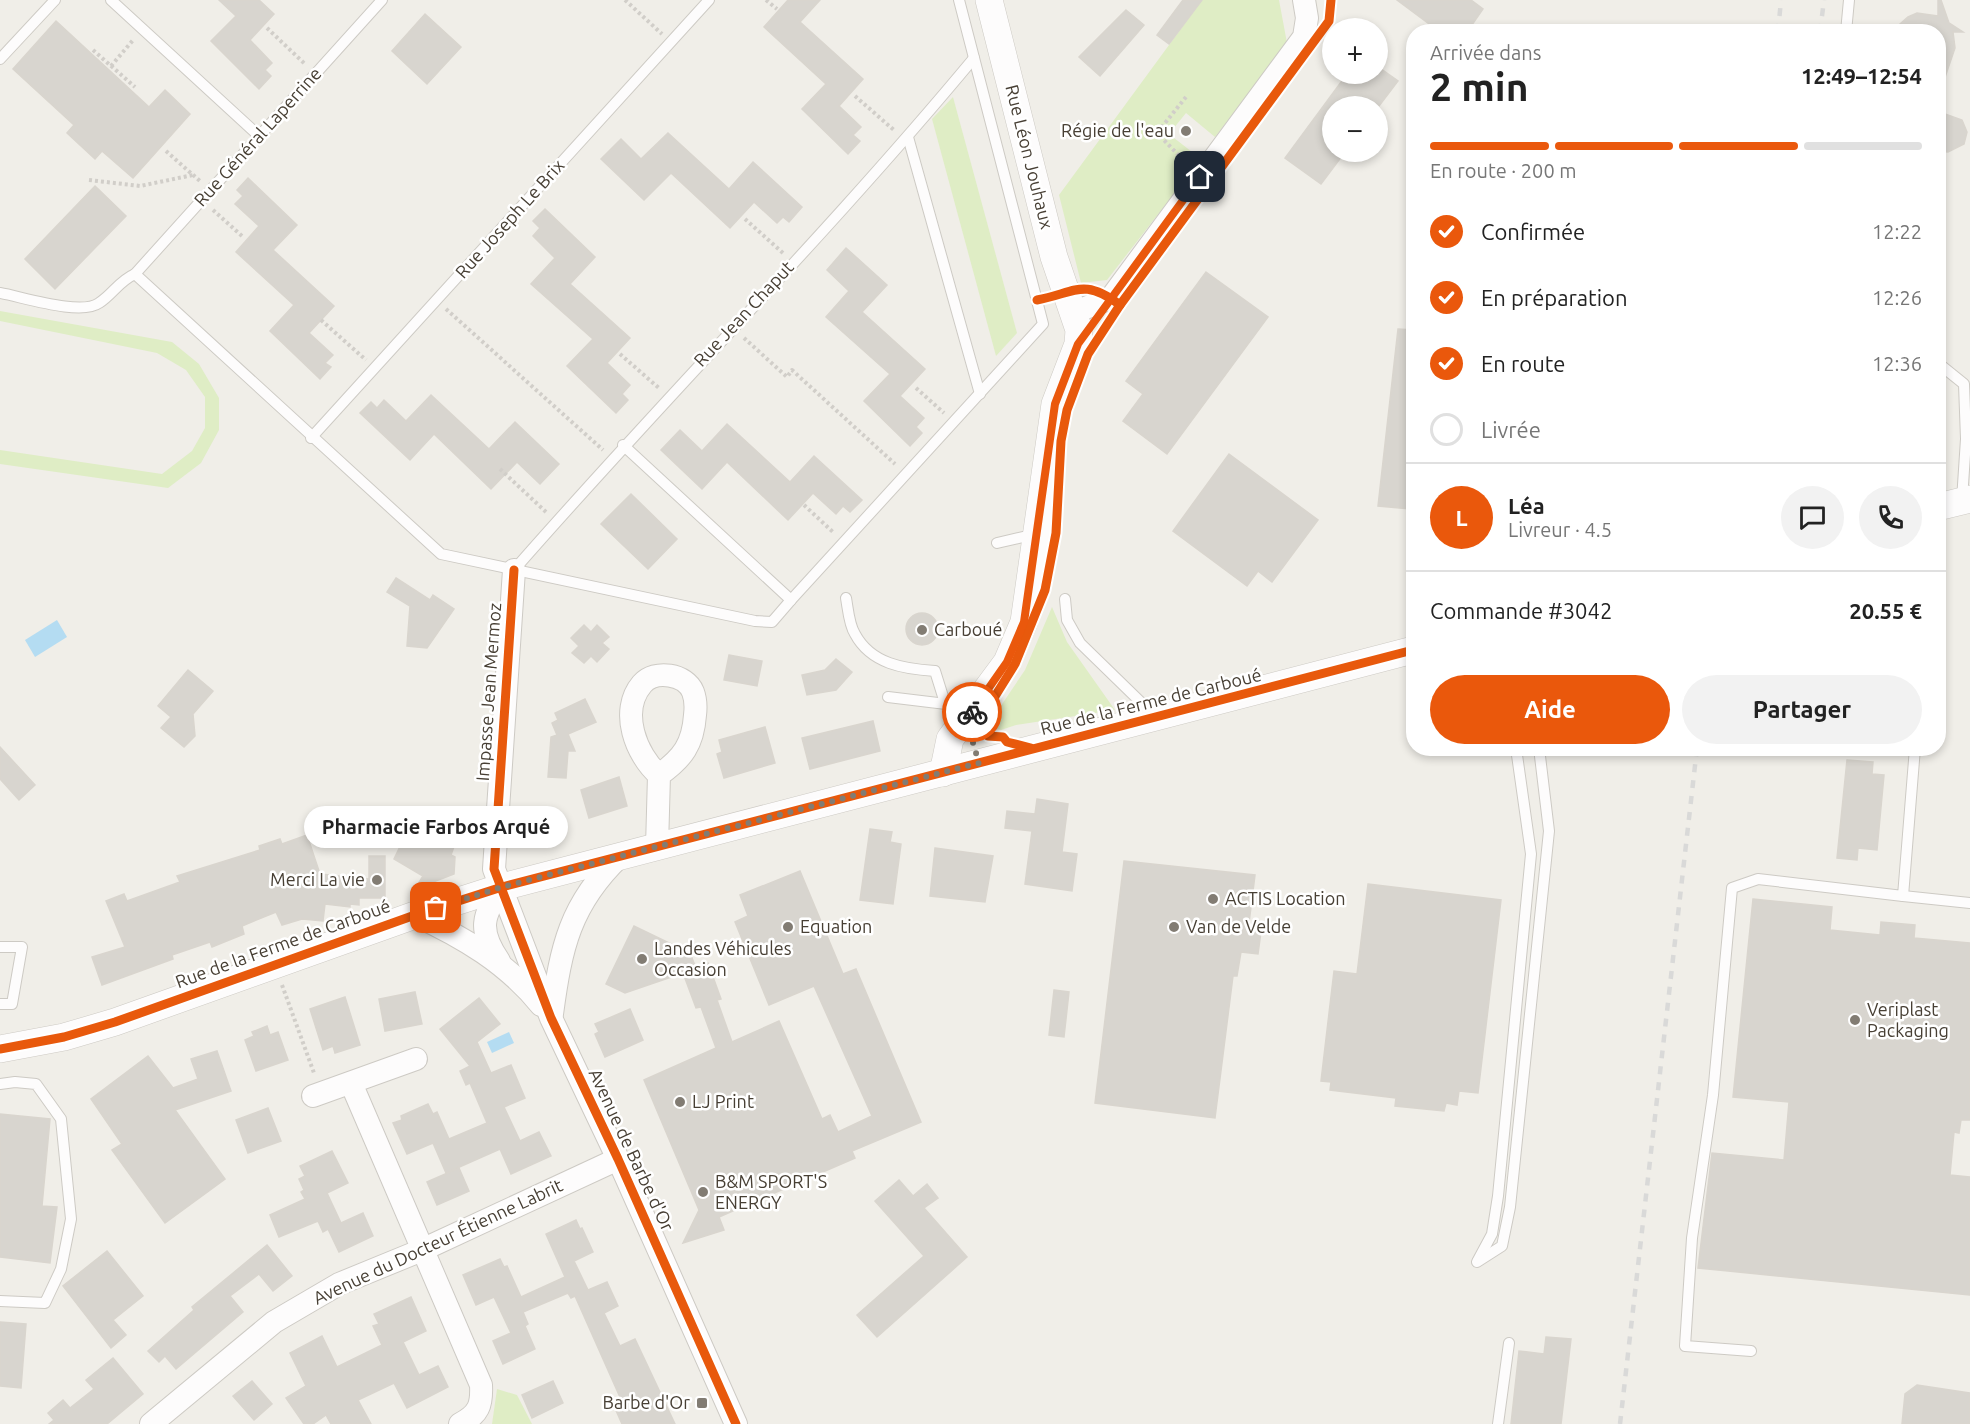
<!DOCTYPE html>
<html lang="fr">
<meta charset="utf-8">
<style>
:root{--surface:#fff;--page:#f2f2f2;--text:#222;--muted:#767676;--line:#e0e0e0;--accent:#ea580c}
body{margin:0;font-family:Ubuntu,sans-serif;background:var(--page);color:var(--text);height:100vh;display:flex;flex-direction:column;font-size:22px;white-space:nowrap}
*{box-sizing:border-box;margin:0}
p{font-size:20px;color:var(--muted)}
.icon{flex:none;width:33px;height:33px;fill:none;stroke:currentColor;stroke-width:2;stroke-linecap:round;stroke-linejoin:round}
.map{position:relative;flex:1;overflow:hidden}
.side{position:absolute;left:1406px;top:24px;width:540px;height:732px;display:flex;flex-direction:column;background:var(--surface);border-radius:24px;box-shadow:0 3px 9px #0003}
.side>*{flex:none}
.tools{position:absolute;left:1322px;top:18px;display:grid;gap:12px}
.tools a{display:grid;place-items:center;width:66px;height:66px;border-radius:50%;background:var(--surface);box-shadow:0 3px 9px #0003;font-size:30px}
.pin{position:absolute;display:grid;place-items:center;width:51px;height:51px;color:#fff;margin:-26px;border-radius:12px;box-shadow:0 3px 9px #0006}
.courier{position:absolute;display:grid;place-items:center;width:60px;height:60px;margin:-30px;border:4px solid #ea580c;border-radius:50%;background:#fff;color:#222;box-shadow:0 2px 8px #0007}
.bubble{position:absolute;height:42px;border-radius:21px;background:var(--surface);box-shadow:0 3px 9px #0003;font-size:20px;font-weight:700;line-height:42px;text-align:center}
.head em{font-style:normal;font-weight:700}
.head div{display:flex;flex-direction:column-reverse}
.head{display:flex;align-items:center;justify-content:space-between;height:102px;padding:0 24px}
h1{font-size:39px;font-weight:700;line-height:45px}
.bar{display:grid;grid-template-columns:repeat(4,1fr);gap:9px 6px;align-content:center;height:72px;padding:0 24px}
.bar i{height:8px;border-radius:4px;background:var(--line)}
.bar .current{background:var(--accent)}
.bar p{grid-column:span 4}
.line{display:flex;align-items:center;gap:15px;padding:0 24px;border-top:2px solid var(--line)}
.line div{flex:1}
.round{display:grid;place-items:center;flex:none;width:63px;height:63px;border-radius:32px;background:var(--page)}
ol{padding:0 24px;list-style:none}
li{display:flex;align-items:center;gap:18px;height:66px}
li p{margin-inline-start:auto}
li .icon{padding:6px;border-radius:50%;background:var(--accent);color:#fff;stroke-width:4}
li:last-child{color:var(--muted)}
li i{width:33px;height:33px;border:3px solid var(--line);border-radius:50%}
.action{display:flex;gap:12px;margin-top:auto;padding:12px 24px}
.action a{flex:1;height:69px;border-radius:36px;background:var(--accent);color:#fff;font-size:24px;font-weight:700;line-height:69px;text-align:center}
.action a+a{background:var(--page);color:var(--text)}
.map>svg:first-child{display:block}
.green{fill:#dfedc5}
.water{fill:#b4dcf2}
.building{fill:#d8d5cf;stroke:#d9d5ce;stroke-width:1.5}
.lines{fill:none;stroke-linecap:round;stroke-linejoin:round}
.service-casing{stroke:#cdcac4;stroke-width:12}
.minor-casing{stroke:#cdcac4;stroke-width:24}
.tertiary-casing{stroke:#cdcac4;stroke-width:28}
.path{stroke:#d1cec9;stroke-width:4;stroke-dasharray:3 3;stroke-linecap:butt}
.service{stroke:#fdfcfc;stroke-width:10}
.minor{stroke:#fdfcfc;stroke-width:22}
.tertiary{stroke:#fdfcfc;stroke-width:27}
.rail{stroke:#d9d9d8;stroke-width:4.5;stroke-dasharray:8 8;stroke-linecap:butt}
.cycleway-casing{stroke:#fff;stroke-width:13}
.cycleway{stroke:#e8590c;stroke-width:9}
.done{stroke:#827c73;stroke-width:6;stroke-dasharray:0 10.8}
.route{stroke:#ea580c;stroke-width:8}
.poi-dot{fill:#827c73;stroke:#fff;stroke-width:2}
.labels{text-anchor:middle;stroke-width:5;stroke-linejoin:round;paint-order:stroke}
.poi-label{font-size:18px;fill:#473f34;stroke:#fff;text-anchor:start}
.street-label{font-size:18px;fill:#473f34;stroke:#fff}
</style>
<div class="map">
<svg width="1970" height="1424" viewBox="0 0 1970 1424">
<rect width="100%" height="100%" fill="#f0eee8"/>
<g class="green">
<polygon points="1202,0 1279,0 1287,43 1215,137 1186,113 1169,134 1201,159 1107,280 1081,283 1059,195"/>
<polygon points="953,97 1017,333 996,356 932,119"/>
<polygon points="0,311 172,342 199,364 219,398 219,430 201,463 168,488 0,464 0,450 162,474 192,451 205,428 205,397 186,370 157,353 0,321"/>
<polygon points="1052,607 1067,642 1115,710 1016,725 1001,730 992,727 992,719 1025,670"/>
<polygon points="497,1389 517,1395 532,1424 492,1424"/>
</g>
<g class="water">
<polygon points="57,620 67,637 35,657 25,640"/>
<polygon points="509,1032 514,1043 492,1053 487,1042"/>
</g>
<g class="building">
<polygon points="219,0 259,0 274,14 250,40 272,63 265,70 271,76 259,89 211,41 236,16"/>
<polygon points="788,0 820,0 800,22 863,79 839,106 861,127 853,135 860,141 848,154 802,109 826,84 764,27"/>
<polygon points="1183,0 1202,0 1169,44 1157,35"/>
<polygon points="1397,0 1471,0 1483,9 1467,32 1440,32"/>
<polygon points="1938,0 1941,0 1949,23 1963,32 1953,32 1955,48 1941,89 1938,89 1938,32 1891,32 1908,17 1917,13 1938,16"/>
<polygon points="1126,10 1144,25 1100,76 1079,57"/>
<polygon points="425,14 461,47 427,84 392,51"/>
<polygon points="56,21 149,107 165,90 190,114 133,178 102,151 95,159 67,133 74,125 13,69"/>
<polygon points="1377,66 1398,81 1379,106 1332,106 1332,152 1345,152 1321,184 1285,158 1347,74 1377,74"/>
<polygon points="1945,114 1962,120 1967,132 1964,144 1948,152 1938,151 1938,117"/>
<polygon points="668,133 729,189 753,162 802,207 789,222 783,217 777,223 754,202 730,228 671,173 644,200 601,159 621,139 641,159"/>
<polygon points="248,178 297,225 273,250 334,306 309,333 333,355 325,363 331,367 320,379 270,331 294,305 236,252 259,226 235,204 243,196 237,190"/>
<polygon points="95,186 126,216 55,289 25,259"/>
<polygon points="545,209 595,257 570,284 630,338 607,363 630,385 622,394 628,400 616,413 567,366 593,339 531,284 555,258 533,236 540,228 533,221"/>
<polygon points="846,248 887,285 862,312 925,369 900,396 924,418 916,427 922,433 910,446 864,401 890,374 826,317 849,291 827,270"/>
<polygon points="1206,272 1268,317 1167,454 1123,421 1143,394 1126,381"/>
<polygon points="1398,329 1413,330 1413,478 1410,509 1378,506"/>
<polygon points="431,395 489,449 515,422 559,464 540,484 517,462 491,489 434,434 410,460 360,413 371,402 377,408 384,400 406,421"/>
<polygon points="727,424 790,482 814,456 862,500 850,512 843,506 836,514 813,493 788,520 727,462 702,489 661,450 680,430 702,451"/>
<polygon points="1229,454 1318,520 1272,582 1258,571 1247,586 1173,531"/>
<polygon points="631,494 677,539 648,569 601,524"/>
<polygon points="396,578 430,600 433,595 454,609 427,648 407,646 410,606 387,592"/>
<circle cx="922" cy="629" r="16"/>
<polygon points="584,625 591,632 597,625 609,637 602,643 609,649 597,662 591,656 584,663 572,653 579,646 571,638"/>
<polygon points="729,655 762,661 757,686 724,680"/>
<polygon points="836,659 852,672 836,690 807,695 802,675 825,670"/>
<polygon points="188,670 213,691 193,714 195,736 184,747 161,728 171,717 158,706"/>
<polygon points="585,699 596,722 568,734 575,751 568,751 566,778 548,777 551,737 557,735 552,723 558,720 555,713"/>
<polygon points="873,721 880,751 810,769 802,738"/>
<polygon points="765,727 775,763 724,778 717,754 722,752 719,740"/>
<polygon points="0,747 35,785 19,800 0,779"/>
<polygon points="1847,760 1873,762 1872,774 1884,775 1877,850 1858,848 1857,860 1837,858"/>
<polygon points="619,777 627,806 589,818 581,790"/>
<polygon points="1037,799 1068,804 1062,852 1077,854 1072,891 1025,884 1032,831 1005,828 1007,811 1035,814"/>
<polygon points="409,828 422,834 429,828 456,841 451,855 455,857 454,874 415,889 423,876 394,859"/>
<polygon points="870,829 892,832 890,842 901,844 893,904 860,900"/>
<polygon points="307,835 320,874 369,879 369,856 385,856 385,898 359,898 359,905 350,904 350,907 325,904 323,921 302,919 282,925 276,912 242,926 244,934 212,947 210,942 172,955 173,959 102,985 92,957 125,947 106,901 124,894 127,901 180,882 177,876 260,850 259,846 280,839 282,844"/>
<polygon points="935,848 993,856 985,902 930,896"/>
<polygon points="1124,861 1255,875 1249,923 1262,924 1258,954 1241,952 1237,976 1233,976 1215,1118 1095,1103"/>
<polygon points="800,871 843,974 856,969 921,1122 852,1151 855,1158 719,1217 724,1230 683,1243 699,1210 644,1080 716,1048 701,1007 696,1008 683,973 625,993 606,984 634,926 690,953 696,968 708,963 721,999 717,1000 732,1042 779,1021 822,1119 830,1115 838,1132 872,1116 814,986 769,1005 735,922 748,916 740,895"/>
<polygon points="1368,884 1501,900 1478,1093 1459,1091 1457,1105 1446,1103 1444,1111 1395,1106 1396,1098 1330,1090 1331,1082 1321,1081 1334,971 1357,974"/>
<polygon points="1753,899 1832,907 1830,930 1880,935 1881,922 1915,925 1914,938 1970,943 1970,1120 1961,1120 1959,1133 1954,1132 1950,1175 1970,1177 1970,1295 1698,1268 1712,1153 1784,1160 1789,1102 1733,1097"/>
<polygon points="1054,990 1069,992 1064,1037 1049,1035"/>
<polygon points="415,992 422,1024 385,1031 379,999"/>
<polygon points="345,997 360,1045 335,1053 333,1046 323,1050 310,1009"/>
<polygon points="479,998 500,1024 477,1042 491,1073 511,1065 525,1098 504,1107 520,1141 539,1132 551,1156 511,1174 500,1149 446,1173 433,1143 407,1154 393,1123 402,1120 401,1116 428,1104 433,1114 437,1112 449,1139 487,1123 470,1083 466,1085 460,1071 470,1066 440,1029"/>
<polygon points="630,1009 643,1040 605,1057 595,1034 599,1032 595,1024"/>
<polygon points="267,1026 270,1035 278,1032 288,1060 256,1071 245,1040 254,1036 252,1032"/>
<polygon points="217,1051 231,1091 175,1110 225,1179 165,1223 112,1150 122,1144 91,1099 148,1056 173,1088 198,1079 191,1059"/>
<polygon points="268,1108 281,1141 248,1153 236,1120"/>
<polygon points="0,1114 50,1119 42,1206 57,1207 50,1263 0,1257"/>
<polygon points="332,1151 348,1183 327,1193 341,1223 363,1213 373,1236 339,1252 328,1229 323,1232 318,1221 279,1237 270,1215 305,1199 301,1192 304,1190 299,1179 305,1176 300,1166"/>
<polygon points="459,1168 469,1191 437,1205 427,1182"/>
<polygon points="899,1180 913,1196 927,1184 938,1198 924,1208 967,1257 877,1337 857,1315 924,1256 875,1201"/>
<polygon points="576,1220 580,1229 582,1228 593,1252 574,1261 588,1290 607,1282 618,1306 604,1313 620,1346 635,1339 675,1424 622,1424 615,1408 623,1404 575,1296 571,1298 568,1293 523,1312 528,1324 525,1326 535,1349 503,1364 493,1341 511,1333 494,1297 476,1305 463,1275 500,1259 504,1267 507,1266 521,1297 565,1277 546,1234"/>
<polygon points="267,1245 292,1276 273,1291 259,1274 230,1296 243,1312 176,1369 165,1356 159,1362 148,1351 194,1310 192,1307"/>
<polygon points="107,1251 143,1296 113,1320 126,1335 111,1348 63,1286"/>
<polygon points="411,1297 426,1331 403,1342 419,1375 438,1366 448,1387 407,1408 394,1383 358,1400 371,1424 331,1424 326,1415 313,1424 304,1424 286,1398 306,1386 290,1353 322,1336 337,1367 382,1345 373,1326 379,1324 374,1314"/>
<polygon points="0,1322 26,1324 21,1388 0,1386"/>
<polygon points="1546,1337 1571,1339 1561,1424 1511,1424 1519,1351 1544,1354"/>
<polygon points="113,1358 143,1394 107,1424 49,1424 54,1420 48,1413 63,1400 70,1408 94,1389 86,1380"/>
<polygon points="252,1381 272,1404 254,1420 233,1396"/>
<polygon points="553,1381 563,1403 532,1418 522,1395"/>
<polygon points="1917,1385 1970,1393 1970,1424 1902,1424 1905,1394"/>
</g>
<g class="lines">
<g class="service-casing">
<g id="service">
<polyline points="111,0 258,135"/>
<polyline points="1846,32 1849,0"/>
<polyline points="0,59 55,0"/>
<polyline points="908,137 980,394"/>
<polyline points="135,274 441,554 755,621 772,622 791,600"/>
<path d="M0,293C23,297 81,316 99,303C113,294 119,281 135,274L382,0"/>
<polyline points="1938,363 1964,384 1966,439 1962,500"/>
<polyline points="311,438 709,0"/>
<polyline points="623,445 791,600 1043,324 959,0"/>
<polyline points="997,543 1036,534"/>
<path d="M514,570C665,397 827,235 974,58"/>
<path d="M846,598C848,609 849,625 855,634C871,664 904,669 935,671L945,703"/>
<polyline points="1065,599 1067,620 1080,643 1155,716"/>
<polyline points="888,697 971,707"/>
<polyline points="1903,896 1970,903"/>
<polyline points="0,947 22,947 12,1004 0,1004"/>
<polyline points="0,1084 15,1082 36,1084 61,1119 71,1219 61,1269 45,1303 0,1301"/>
<polyline points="1478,1260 1492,1234 1498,1196 1531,854 1516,748"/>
<polyline points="1477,1262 1502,1246 1510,1207 1549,831 1539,748"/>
<polyline points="1751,1351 1685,1346 1692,1238 1713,1095 1732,888 1758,879 1903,896 1915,748"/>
<polyline points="1498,1424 1509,1343"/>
</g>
</g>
<g class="minor-casing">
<g id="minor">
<polyline points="1075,312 1111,298 1304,37 1307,18 1304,0"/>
<polyline points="514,570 494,869 551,1018 618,1159 736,1424"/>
<path d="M657,847L659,775C636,755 619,711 642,684C655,669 686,674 693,692C696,700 696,707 695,715C693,744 683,758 659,775"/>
<path d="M415,915C463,937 507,963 541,1005"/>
<path d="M499,961C478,930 482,916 502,887"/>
<path d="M552,1014C561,947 570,904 620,856"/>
<path d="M351,1083L481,1385C482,1405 479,1414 460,1424"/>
<polyline points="313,1096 416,1059"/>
<polyline points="151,1424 274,1322 339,1284 422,1250 618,1159"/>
</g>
</g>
<g class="tertiary-casing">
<g id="tertiary">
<polyline points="1938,507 1970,499"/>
<polyline points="943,773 950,739 1007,662 1024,622 1055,404 1078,344 1079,330 1054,257 989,0"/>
<polyline points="0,1049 64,1037 115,1022 415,915 502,887 1413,650"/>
</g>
</g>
<g class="path">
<polyline points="625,0 662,34"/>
<polyline points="766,0 777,9"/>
<polyline points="267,28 306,65"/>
<polyline points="93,50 135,87"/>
<polyline points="111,66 134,39"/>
<polyline points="855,96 895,131"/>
<polyline points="1186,97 1161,128 1160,136 1187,164"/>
<polyline points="166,151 201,182"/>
<polyline points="89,180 140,186 193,175"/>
<polyline points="213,210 243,237"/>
<polyline points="745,219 784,254"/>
<polyline points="446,309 603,450"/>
<polyline points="321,320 366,360"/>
<polyline points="744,338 787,377 792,370 895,464"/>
<polyline points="620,354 660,389"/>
<polyline points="916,388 944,413"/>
<polyline points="500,469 546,512"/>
<polyline points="804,505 834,533"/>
<polyline points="282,985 314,1073"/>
</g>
<use href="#service" class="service"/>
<use href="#minor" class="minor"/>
<use href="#tertiary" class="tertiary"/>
<g class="rail">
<polyline points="1778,32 1781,0"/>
<polyline points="1820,32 1824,0"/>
<polyline points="1620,1424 1697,748"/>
</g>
<g class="cycleway-casing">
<g id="cycleway">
<path d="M1037,300C1075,293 1083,277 1120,305"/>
<polyline points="514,570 494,869 551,1018 618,1159 736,1424"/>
<polyline points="1031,748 1007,742 1003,737 988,736 984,730 984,714 1015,664 1045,590 1056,533 1061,441 1067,410 1088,354 1120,305 1329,21 1331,0"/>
<polyline points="0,1049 64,1037 115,1022 415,915 502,887 1413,650"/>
</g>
</g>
<use href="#cycleway" class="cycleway"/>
</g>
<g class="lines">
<polyline class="done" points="436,908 502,887 979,763 971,736 972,712"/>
<polyline class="route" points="972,712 1007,662 1024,622 1055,404 1078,344 1200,177"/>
</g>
<g class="poi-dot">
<circle cx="1186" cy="131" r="6"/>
<circle cx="922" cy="630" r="6"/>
<circle cx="377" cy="880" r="6"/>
<circle cx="1213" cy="899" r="6"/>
<circle cx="788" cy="927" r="6"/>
<circle cx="1174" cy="927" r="6"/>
<circle cx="642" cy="959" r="6"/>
<circle cx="1855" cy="1020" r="6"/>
<circle cx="680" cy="1102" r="6"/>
<circle cx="703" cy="1192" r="6"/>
<rect x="696" y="1397" width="12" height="12" rx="3"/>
</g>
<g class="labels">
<g class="poi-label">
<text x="1174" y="137" text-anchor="end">Régie de l'eau</text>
<text x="934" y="636">Carboué</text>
<text x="365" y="886" text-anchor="end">Merci La vie</text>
<text x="1225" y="905">ACTIS Location</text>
<text x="800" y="933">Equation</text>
<text x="1186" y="933">Van de Velde</text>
<text x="654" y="955">Landes Véhicules<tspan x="654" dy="21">Occasion</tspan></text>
<text x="1867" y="1016">Veriplast<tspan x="1867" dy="21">Packaging</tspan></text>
<text x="692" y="1108">LJ Print</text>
<text x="715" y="1188">B&amp;M SPORT'S<tspan x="715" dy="21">ENERGY</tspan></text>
<text x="690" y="1409" text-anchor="end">Barbe d'Or</text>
</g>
<g class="street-label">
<text transform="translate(258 137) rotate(-48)" y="6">Rue Général Laperrine</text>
<text transform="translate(1029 157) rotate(76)" y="6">Rue Léon Jouhaux</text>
<text transform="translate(510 219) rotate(-48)" y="6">Rue Joseph Le Brix</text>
<text transform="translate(744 314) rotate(-47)" y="6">Rue Jean Chaput</text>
<text transform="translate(489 692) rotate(-86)" y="6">Impasse Jean Mermoz</text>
<text transform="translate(1151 702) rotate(-14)" y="6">Rue de la Ferme de Carboué</text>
<text transform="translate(283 944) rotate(-20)" y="6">Rue de la Ferme de Carboué</text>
<text transform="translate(631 1150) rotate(65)" y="6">Avenue de Barbe d'Or</text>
<text transform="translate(438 1242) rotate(-25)" y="6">Avenue du Docteur Étienne Labrit</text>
</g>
</g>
</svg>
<div class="tools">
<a>+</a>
<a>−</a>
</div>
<div class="pin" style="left:436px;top:908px;background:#ea580c"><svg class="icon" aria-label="bag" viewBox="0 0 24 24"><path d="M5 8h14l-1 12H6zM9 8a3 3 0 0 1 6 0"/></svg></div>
<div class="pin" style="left:1200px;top:177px;background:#1f2937"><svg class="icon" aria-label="home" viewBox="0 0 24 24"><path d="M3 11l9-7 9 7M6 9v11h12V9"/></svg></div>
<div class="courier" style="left:972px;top:712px"><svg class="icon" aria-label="bike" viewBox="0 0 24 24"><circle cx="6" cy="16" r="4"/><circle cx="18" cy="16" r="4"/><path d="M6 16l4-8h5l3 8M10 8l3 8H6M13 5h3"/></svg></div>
<div class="bubble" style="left:304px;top:806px;width:264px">Pharmacie Farbos Arqué</div>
<section class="side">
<div class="head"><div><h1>2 min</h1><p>Arrivée dans</p></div><em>12:49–12:54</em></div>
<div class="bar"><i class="current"></i><i class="current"></i><i class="current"></i><i></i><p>En route · 200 m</p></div>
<ol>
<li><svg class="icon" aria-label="check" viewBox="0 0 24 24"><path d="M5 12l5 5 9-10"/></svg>Confirmée<p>12:22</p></li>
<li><svg class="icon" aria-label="check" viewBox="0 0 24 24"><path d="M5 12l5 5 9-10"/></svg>En préparation<p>12:26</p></li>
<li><svg class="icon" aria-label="check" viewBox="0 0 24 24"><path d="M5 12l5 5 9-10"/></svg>En route<p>12:36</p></li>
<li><i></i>Livrée</li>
</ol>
<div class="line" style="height:108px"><b class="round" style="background:var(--accent);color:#fff">L</b><div><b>Léa</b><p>Livreur · 4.5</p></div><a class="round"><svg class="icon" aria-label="chat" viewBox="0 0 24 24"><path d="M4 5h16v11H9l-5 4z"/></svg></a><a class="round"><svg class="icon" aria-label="phone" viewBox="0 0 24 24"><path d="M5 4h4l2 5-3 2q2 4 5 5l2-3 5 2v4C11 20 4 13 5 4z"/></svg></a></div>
<div class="line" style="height:78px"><div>Commande #3042</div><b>20.55 €</b></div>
<div class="action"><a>Aide</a><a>Partager</a></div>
</section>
</div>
